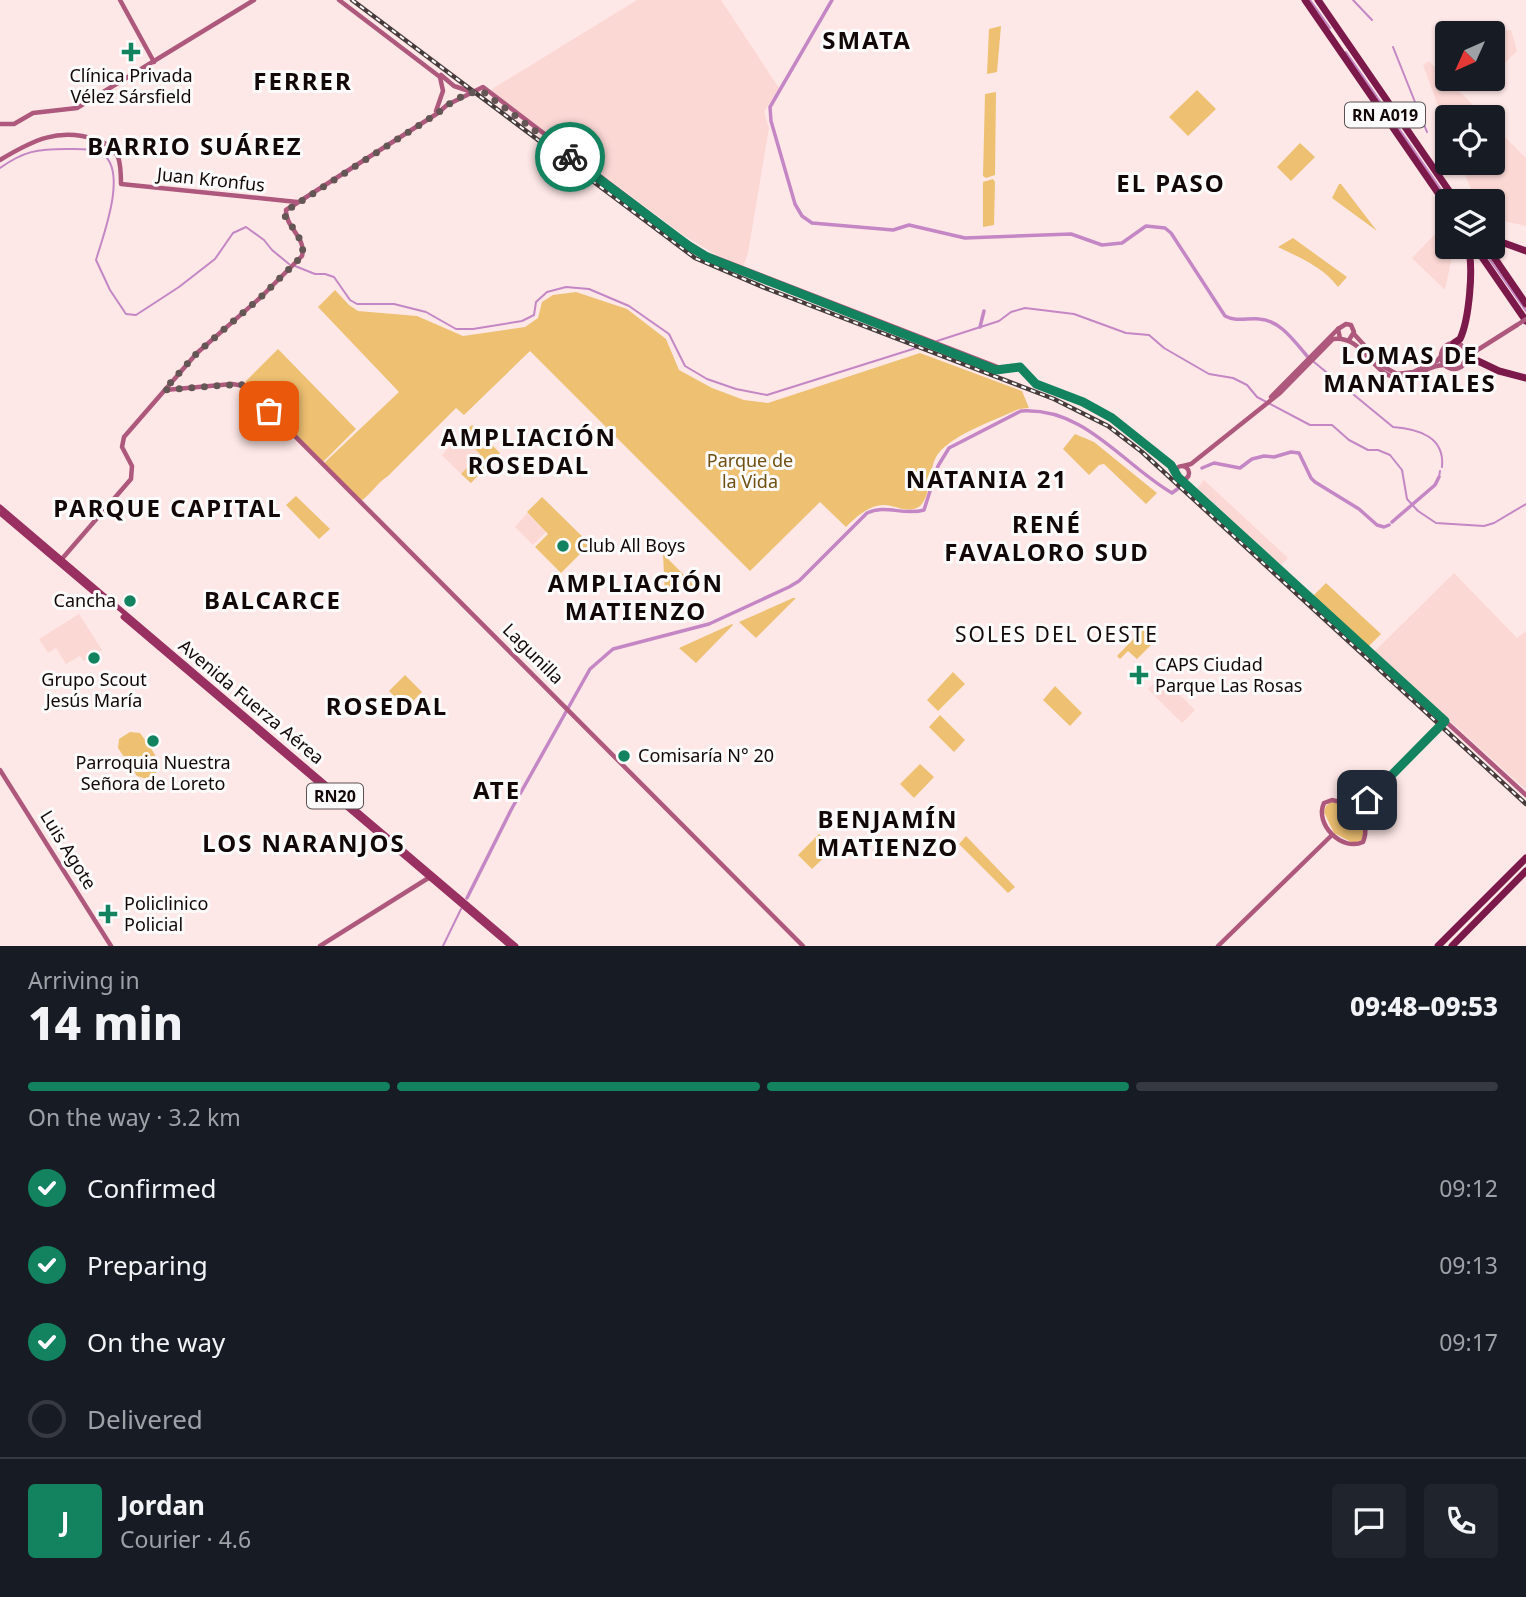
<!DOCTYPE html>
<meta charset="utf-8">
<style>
:root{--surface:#171b24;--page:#20242c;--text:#f1f3f6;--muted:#9ea1a6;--line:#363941;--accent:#13825f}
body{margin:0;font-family:"Noto Sans",sans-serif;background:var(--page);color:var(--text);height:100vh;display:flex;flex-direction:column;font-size:26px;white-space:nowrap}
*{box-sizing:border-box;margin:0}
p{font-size:23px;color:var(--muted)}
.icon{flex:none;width:38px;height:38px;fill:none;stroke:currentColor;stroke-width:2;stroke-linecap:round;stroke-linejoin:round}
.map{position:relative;height:946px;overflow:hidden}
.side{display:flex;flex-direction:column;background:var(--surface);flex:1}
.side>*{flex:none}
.needle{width:46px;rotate:225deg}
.tools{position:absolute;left:1435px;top:21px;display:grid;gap:14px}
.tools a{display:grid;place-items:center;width:70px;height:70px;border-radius:7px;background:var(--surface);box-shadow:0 2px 5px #0004;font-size:35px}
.pin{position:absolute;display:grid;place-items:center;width:60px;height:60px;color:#fff;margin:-30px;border-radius:14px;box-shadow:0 4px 10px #0006}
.courier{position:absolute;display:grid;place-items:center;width:70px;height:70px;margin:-35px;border:5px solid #13825f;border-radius:50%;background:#fff;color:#222;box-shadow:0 2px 9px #0007}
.head em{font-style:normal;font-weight:800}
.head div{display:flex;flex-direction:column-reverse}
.head{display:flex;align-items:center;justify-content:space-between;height:119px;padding:0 28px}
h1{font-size:46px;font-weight:800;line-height:52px}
.bar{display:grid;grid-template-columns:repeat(4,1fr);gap:10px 7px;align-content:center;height:84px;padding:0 28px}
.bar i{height:9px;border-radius:5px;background:var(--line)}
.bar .on{background:var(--accent)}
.bar p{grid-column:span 4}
.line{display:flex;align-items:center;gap:18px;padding:0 28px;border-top:2px solid var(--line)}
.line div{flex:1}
.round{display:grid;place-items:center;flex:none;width:74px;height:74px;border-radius:7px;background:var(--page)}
ol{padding:0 28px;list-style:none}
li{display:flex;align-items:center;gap:21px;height:77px}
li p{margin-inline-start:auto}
li .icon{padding:7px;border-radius:50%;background:var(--accent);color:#fff;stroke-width:4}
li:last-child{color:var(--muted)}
li i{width:38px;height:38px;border:4px solid var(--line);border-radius:50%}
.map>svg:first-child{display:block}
.built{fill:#fcd8d5}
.green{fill:#edc072}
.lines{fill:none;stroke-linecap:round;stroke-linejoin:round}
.stream{stroke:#c486c5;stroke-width:2}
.canal{stroke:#c486c5;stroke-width:3.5}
.secondary{stroke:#ad587c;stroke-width:4.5}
.primary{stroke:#993062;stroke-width:5}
.motorway{stroke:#7b194b;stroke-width:7}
.rail-casing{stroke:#473a3a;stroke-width:4.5}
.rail{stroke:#fbfbfb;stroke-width:2;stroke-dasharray:5;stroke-linecap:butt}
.secondary-bridge{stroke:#ad587c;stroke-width:4.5}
.done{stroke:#655656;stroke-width:7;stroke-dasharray:0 12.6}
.route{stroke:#13825f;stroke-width:9}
.poi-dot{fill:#13825f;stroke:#fbfbfb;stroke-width:2.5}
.labels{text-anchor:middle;stroke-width:6;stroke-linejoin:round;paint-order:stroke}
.shield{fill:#fbfbfb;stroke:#595151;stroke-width:2}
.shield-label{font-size:16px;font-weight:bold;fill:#130808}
.poi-label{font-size:18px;fill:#130808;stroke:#fbfbfb;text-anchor:start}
.street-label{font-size:18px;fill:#130808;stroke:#fbfbfb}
.park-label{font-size:18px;fill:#6f5011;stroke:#fbfbfb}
.quarter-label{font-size:21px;letter-spacing:2px;fill:#130808;stroke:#fbfbfb}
.district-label{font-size:24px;font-weight:bold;letter-spacing:2px;fill:#130808;stroke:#fbfbfb}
</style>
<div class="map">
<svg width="1526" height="946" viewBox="0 0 1526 946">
<rect width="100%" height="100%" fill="#fee8e7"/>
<g class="built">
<polygon points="637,0 721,0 779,88 764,112 769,128 748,253 743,267 720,257 683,235 493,93 492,89"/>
<polygon points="1511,30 1517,51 1493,75 1493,33 1479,33"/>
<polygon points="1429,61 1485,117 1447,117 1447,131 1423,65"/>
<polygon points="1493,125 1526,158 1526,226 1499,220 1493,213 1493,201 1481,201 1473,194 1460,163 1493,163"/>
<polygon points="1438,231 1453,252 1445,290 1412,258"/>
<polygon points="461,435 480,454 461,474 442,455"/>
<polygon points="1204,480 1288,558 1281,565 1197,488"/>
<polygon points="527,513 546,532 533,545 515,527"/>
<polygon points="1454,573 1517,638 1526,631 1526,790 1374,652"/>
<polygon points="79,614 102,650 84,661 80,656 66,664 56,648 48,653 39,639"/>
<polygon points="1161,676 1195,710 1182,723 1148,689"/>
</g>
<g class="green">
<polygon points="1001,26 997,72 987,74 989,29"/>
<polygon points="1197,90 1216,109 1188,136 1169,117"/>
<polygon points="996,92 995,175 986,178 983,176 985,94"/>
<polygon points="1300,143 1315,157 1291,181 1277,167"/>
<polygon points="993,179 995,182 994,225 983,227 983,182"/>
<polygon points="1339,184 1341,184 1377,231 1332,198"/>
<path d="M1293,238L1347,277L1338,287C1322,266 1300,258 1278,247Z"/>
<path d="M335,290L349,305L358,311L417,316L463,336L525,327L538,318L542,302L553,295L576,292L627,309L666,339L679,370L712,388L744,400L768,403L920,353L1022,391L1029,408L1019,409C996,420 946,436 935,459C929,472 931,496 920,506C908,515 894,504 883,505C868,506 856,517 846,527L820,502L750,571L530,351L464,415L456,408L388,476C377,483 372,493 361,501L323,464L399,392L318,307Z"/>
<polygon points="278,349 356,429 323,462 245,382"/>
<polygon points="472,425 500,453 471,483 461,474 480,454 461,435"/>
<polygon points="1075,434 1094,442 1157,493 1146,504 1104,464 1099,465 1089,475 1063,449"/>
<polygon points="296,496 330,529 319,539 286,505"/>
<polygon points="542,497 590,544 561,573 535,547 548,534 527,512"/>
<polygon points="663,554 694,585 694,586 665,595"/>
<polygon points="1326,583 1381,634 1368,647 1313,596"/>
<polygon points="793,598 796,598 756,638 739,622"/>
<polygon points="732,624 733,625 696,663 679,648"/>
<polygon points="1146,626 1156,637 1156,640 1137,659 1128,651 1120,659 1117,656"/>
<polygon points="953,672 965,684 938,711 927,700"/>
<polygon points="405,675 422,692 406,708 389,691"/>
<polygon points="1055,686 1082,713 1070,726 1043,700"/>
<polygon points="940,715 965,740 954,752 929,727"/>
<path d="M130,732L140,733C147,743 167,765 154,775C148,780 143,778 137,776L118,748L119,739Z"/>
<polygon points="920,764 934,777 914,798 900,784"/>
<path d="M1331,802C1349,804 1357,814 1364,830L1362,840L1353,843L1334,833L1324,812L1326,806Z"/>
<polygon points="819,834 834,848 812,869 798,855"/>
<polygon points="966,836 1015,887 1008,893 959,844"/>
</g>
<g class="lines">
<g class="stream">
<polyline points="1310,0 1330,28"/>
<polyline points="1353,0 1372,20"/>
<polyline points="1393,47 1427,132"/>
<polyline points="1346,52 1449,201"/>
<path d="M0,168C24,151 37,149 67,149C77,149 96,148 104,155C127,174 103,236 96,260L110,290L126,314L136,315L179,287L215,259L233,233L246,227L264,240L272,250L289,264"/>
<polyline points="1481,247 1526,311"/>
<polyline points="295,266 315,274 325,274 334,277 350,300 357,304 394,304 426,312 456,329 473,329 522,321 534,315 536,302 547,292 566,287 589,289 629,306 669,334 685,366 707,379 736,389 767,395 932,343"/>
<polyline points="937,341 999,321 1011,312 1025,308 1074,314 1126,333 1149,335 1164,348 1209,374 1233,378 1247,385 1257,397 1310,425 1332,425 1349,440 1368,450 1378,450 1390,455 1402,470 1407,499 1418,511 1436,523 1484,526 1494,523 1526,504"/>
<path d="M1314,362L1393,427C1419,429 1445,437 1442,467"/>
<polyline points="1439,477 1440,471"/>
<polyline points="443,946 461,909"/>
</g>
<g class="canal">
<path d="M832,0L770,107L771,121L795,204L802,216L812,223L893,230L909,225L965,238L1071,234L1102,245L1122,243L1146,226L1165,228L1171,233L1225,316C1236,322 1247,318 1259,319C1280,320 1294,341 1307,356"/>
<polyline points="980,327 984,311"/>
<polyline points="1202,468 1214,463 1240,468 1252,459 1264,456 1274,457 1291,452 1299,453 1311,478 1315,482 1359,509 1377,525 1384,527 1389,525"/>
<polyline points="1392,522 1435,485 1439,477"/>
<path d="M467,898L511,810L590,669L613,649L709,624L789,587L799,581L867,513C885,504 904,516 924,510L938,466L949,448L1021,411C1085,407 1122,464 1172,493L1184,484"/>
</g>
<g class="secondary">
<polyline points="120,0 154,62"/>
<polyline points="339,0 440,77 443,91 436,111"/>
<polyline points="441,75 454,86 472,92"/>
<polyline points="0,124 14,124 33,113 77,108 254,0"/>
<path d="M0,160C33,140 59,127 97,140C106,143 114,148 118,157C121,165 121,176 121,184L297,202"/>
<polyline points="1354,334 1384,367 1397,374 1413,372 1437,361 1442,355"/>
<polyline points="1340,338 1338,329 1346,324 1351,325 1354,332 1349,340"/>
<circle cx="1454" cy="356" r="13"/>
<polyline points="1468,356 1517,325"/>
<polyline points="1002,370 1012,366 1020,367 1036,384 1083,402 1112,418 1174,470"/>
<polyline points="165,390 232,384 245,386 803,946"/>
<polyline points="1271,397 1338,329"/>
<path d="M1183,466L1191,464L1280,393L1333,339C1363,335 1370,373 1397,378C1415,381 1428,364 1445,365"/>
<circle cx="1182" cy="473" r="7"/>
<polyline points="1181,479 1526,795"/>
<path d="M61,560L131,479L132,466L122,447L124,437L197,353L261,297L302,256C307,238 285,227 286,210L438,113L447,105L483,87L685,241L706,254L1003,369"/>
<polyline points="0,770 111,946"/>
<path d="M1332,800C1352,803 1372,820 1363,842C1342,852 1314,824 1324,803Z"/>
<polyline points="1356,811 1445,721"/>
<polyline points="320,946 430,877"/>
<polyline points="1218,946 1332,835"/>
</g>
<g class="primary">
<polyline points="0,507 516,946"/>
<polyline points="0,513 105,602"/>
<polyline points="123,617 510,946"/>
</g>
<g class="motorway">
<polyline points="1305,0 1447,206"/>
<polyline points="1318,0 1456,201"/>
<polyline points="1493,239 1526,251"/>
<polyline points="1475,247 1526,321"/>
<polyline points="1487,247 1526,304"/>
<path d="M1454,343L1460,339C1469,320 1474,267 1468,247"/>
<polyline points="1465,363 1478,361 1499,371 1526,378"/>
<polyline points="1438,946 1526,858"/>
<polyline points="1452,946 1526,871"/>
</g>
<g class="rail-casing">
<polyline id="rail" points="352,0 695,258 765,288 1054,399 1108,426 1142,452 1526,804"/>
</g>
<use href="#rail" class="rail"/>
<polyline class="secondary-bridge" points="1517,325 1526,319"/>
</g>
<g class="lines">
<path class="done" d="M269,411L241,384L164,390L197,353L261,297L302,256C306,242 292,228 285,216L286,211L438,113C449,103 470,88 485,93L570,157"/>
<polyline class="route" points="570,157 689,246 707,257 996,370 1020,367 1036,384 1083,402 1112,418 1171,465 1178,477 1445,721 1367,800"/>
</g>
<g class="poi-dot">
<path d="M127.5 41.5h7v7h7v7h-7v7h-7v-7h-7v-7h7z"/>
<circle cx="563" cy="546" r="7"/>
<circle cx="130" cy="601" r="7"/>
<circle cx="94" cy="658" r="7"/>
<path d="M1135.5 664.5h7v7h7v7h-7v7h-7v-7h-7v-7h7z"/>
<circle cx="153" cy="741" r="7"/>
<circle cx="624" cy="756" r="7"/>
<path d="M104.5 903.5h7v7h7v7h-7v7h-7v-7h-7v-7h7z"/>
</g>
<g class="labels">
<g class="shield">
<rect x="1345" y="102.5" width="80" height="25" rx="5"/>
<rect x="307" y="783.5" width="56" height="25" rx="5"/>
</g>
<g class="shield-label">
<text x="1385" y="121">RN A019</text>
<text x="335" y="802">RN20</text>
</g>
<g class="poi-label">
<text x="131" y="82" text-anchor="middle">Clínica Privada<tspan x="131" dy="21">Vélez Sársfield</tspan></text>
<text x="577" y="552">Club All Boys</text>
<text x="116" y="607" text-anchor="end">Cancha</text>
<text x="1155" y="671">CAPS Ciudad<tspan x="1155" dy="21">Parque Las Rosas</tspan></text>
<text x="94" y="686" text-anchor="middle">Grupo Scout<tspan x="94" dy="21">Jesús María</tspan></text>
<text x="638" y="762">Comisaría N° 20</text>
<text x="153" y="769" text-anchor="middle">Parroquia Nuestra<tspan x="153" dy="21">Señora de Loreto</tspan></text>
<text x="124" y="910">Policlinico<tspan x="124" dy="21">Policial</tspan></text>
</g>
<g class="street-label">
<text transform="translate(211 180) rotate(6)" y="6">Juan Kronfus</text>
<text transform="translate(533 654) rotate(45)" y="6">Lagunilla</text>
<text transform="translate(251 702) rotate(40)" y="6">Avenida Fuerza Aérea</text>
<text transform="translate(68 850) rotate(58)" y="6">Luis Agote</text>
</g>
<g class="park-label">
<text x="750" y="467">Parque de<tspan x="750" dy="21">la Vida</tspan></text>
</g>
<g class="quarter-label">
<text x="1057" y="642">SOLES DEL OESTE</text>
</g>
<g class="district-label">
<text x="867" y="49">SMATA</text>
<text x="303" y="90">FERRER</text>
<text x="195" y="155">BARRIO SUÁREZ</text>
<text x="1171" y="192">EL PASO</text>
<text x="1410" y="364">LOMAS DE<tspan x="1410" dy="28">MANATIALES</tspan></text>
<text x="529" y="446">AMPLIACIÓN<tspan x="529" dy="28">ROSEDAL</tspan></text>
<text x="987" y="488">NATANIA 21</text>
<text x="168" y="517">PARQUE CAPITAL</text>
<text x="1047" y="533">RENÉ<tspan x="1047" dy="28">FAVALORO SUD</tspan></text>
<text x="636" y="592">AMPLIACIÓN<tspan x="636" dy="28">MATIENZO</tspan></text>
<text x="273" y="609">BALCARCE</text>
<text x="387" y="715">ROSEDAL</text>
<text x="497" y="799">ATE</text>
<text x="888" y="828">BENJAMÍN<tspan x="888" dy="28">MATIENZO</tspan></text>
<text x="304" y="852">LOS NARANJOS</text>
</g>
</g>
</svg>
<div class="tools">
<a><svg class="needle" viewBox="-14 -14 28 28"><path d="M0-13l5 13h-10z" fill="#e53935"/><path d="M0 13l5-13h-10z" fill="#9ea1a6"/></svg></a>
<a><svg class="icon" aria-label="locate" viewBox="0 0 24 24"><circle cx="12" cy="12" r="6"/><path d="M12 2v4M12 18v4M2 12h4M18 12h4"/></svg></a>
<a><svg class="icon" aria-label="layers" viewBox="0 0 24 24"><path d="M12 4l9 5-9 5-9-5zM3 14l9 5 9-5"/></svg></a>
</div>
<div class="pin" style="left:269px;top:411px;background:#ea580c"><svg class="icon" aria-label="bag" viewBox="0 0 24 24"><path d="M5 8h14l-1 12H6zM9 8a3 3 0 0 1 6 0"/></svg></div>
<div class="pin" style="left:1367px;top:800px;background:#1f2937"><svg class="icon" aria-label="home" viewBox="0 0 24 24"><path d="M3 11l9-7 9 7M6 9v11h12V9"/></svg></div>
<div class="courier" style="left:570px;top:157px"><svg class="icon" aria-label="bike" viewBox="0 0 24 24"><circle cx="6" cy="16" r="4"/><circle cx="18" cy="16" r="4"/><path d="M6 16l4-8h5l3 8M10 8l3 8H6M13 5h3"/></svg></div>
</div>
<section class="side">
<div class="head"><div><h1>14 min</h1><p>Arriving in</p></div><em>09:48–09:53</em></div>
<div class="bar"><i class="on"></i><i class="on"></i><i class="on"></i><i></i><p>On the way · 3.2 km</p></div>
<ol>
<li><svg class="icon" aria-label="check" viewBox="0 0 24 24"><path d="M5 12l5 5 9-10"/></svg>Confirmed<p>09:12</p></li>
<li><svg class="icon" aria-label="check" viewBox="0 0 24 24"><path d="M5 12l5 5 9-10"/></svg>Preparing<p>09:13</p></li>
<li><svg class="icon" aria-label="check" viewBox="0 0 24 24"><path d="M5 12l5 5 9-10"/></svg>On the way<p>09:17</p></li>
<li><i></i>Delivered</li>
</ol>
<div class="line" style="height:126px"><b class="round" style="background:var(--accent);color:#fff">J</b><div><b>Jordan</b><p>Courier · 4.6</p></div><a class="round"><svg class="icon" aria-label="chat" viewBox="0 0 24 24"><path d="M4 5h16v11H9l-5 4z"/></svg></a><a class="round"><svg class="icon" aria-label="phone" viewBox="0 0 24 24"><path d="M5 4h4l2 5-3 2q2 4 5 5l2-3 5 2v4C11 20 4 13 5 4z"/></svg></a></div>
</section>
